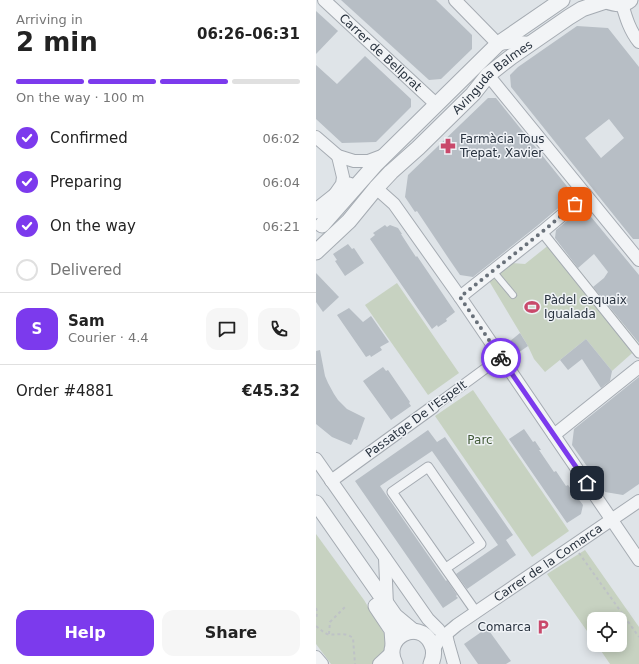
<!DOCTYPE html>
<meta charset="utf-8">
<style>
:root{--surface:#fff;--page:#f6f6f6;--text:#222;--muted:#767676;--line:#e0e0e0;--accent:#7c3aed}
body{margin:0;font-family:"DejaVu Sans",sans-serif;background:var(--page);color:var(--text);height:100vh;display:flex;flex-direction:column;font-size:15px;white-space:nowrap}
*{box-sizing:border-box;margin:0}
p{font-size:13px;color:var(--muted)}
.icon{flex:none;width:22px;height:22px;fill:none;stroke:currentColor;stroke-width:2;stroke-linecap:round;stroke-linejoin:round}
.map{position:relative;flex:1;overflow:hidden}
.panel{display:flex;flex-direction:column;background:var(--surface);width:316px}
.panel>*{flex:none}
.tools{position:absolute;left:271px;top:612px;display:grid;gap:8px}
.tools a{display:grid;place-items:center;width:40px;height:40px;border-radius:8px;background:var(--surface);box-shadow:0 2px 10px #0003;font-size:20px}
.pin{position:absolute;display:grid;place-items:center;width:34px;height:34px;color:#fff;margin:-17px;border-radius:8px;box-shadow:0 2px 6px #0006}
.courier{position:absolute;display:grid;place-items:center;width:40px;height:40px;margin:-20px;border:3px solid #7c3aed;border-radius:50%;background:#fff;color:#222;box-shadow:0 1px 5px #0007}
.overview em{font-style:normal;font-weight:600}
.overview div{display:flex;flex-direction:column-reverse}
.overview{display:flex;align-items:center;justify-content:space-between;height:68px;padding:0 16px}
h1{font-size:26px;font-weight:600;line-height:30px}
.bar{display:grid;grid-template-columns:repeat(4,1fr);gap:6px 4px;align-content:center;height:48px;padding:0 16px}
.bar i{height:5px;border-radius:3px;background:var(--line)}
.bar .selected{background:var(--accent)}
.bar p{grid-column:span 4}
.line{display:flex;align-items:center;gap:10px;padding:0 16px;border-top:1px solid var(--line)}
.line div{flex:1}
.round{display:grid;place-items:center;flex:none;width:42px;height:42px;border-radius:12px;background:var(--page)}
ol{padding:0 16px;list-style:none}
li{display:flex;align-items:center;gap:12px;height:44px}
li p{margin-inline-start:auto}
li .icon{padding:4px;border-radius:50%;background:var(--accent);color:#fff;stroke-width:4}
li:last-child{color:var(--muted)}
li i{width:22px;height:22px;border:2px solid var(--line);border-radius:50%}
.action{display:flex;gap:8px;margin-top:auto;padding:8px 16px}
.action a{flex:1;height:46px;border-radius:12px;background:var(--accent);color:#fff;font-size:16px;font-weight:600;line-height:46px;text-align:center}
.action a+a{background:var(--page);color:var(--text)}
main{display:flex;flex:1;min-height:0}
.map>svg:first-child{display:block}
.green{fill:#c7d2c1}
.building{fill:#b7bec5;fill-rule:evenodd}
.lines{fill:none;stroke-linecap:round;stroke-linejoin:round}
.service-casing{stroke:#a5abb2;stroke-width:8}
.pedestrian-casing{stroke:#a5abb2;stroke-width:11}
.minor-casing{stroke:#a5abb2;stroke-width:14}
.tertiary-casing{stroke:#a5abb2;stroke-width:17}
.path{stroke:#bec2c6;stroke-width:2;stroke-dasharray:3 3;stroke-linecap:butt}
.service{stroke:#f2f4f6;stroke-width:6}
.pedestrian{stroke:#f2f4f6;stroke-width:9}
.minor{stroke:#f2f4f6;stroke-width:12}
.tertiary{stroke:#f2f4f6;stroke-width:15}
.done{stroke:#69717a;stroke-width:4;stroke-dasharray:0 7.2}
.route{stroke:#7c3aed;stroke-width:5}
.labels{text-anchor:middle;stroke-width:3;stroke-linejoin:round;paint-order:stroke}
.street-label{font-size:12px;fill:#29333f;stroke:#eff2f6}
.poi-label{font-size:12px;fill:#29333f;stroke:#eff2f6;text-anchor:start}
.park-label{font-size:12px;fill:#415a37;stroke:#eff2f6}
</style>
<main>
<section class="panel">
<div class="overview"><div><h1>2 min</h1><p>Arriving in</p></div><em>06:26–06:31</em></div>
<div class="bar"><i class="selected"></i><i class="selected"></i><i class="selected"></i><i></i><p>On the way · 100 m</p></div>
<ol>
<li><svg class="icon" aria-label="check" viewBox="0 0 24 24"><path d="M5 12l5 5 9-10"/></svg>Confirmed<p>06:02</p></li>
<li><svg class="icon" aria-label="check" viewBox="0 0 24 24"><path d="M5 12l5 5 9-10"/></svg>Preparing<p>06:04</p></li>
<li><svg class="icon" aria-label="check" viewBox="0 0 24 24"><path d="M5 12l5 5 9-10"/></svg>On the way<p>06:21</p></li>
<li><i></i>Delivered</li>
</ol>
<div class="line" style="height:72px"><b class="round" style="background:var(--accent);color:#fff">S</b><div><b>Sam</b><p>Courier · 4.4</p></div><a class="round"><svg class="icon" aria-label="chat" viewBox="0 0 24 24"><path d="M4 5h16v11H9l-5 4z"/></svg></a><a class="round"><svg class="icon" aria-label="phone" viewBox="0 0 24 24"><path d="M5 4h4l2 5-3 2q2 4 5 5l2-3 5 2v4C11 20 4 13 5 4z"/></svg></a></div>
<div class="line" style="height:52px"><div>Order #4881</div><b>€45.32</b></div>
<div class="action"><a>Help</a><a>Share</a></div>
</section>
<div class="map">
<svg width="323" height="664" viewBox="0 0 323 664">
<rect width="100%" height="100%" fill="#dfe4e8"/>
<g class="green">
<polygon points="239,240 323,344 323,347 296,371 270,339 229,372 218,359 212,346 173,281 196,263 209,264"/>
<polygon points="81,283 143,373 112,395 49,305"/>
<polygon points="157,390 253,531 216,557 119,416"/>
<polygon points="0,534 48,600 69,635 69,650 61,661 56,664 15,664 0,644"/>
<polygon points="269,550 323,627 323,664 294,664 281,645 304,645 304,619 278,619 278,641 231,574"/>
</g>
<g class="building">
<polygon points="25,0 120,0 156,35 156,49 125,79 113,80"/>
<polygon points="0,11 22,31 0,54"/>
<path d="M261,26L292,28L323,67V239H317L195,87L194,75L202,67ZM293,119L308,138L285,158L269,138Z"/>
<polygon points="49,56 95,99 95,107 60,142 26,143 0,119 0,65 21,84"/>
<polygon points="172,98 180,98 254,190 253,199 221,226 157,277 144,275 133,259 101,211 99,212 89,197 92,175"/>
<polygon points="263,211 271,212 323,275 323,343 277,287 288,278 292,272 278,254 262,268 239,238 240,230"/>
<polygon points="69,225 71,227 74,225 82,228 86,234 85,234 94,248 100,257 101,256 139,312 130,319 131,321 122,327 121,325 116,329 54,239 59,235 57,233"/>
<polygon points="32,244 36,249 38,248 48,263 29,276 19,261 21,260 17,254"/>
<polygon points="0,273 23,297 7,312 0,302"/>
<polygon points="33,308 47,322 55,316 73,342 64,347 66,350 55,357 54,355 50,357 21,315"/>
<polygon points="204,333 212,346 196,357 188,346"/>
<polygon points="270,339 296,371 294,381 285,388 266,359 252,370 244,360"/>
<polygon points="4,350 9,376 12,383 18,394 22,400 31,409 49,418 41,440 38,439 35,445 16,437 0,424 0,351"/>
<polygon points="67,367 70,371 72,370 85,389 94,402 93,403 95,406 75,420 47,381"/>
<polygon points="323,377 323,484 307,495 289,492 256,445 258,429"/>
<polygon points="208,429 217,442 219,441 225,450 223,450 238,472 240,471 250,486 252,485 267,505 265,514 251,523 193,439"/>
<polygon points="112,430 121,442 129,437 197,535 190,540 200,555 151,589 140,574 182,545 116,451 64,486 130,581 131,580 141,595 140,596 142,598 127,608 39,481"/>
<polygon points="171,628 195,661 190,664 162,664 148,644"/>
</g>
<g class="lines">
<g class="service-casing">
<polyline id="service" points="177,271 197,295"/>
</g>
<g class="pedestrian-casing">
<g id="pedestrian">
<polyline points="226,232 323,353"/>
<polyline points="117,407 185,357"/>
<polyline points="130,568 165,544 112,467 76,492 160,612"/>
</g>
</g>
<g class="minor-casing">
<g id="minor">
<path id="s1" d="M8,0L121,105"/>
<polyline points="139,0 182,44 200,42 216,43"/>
<path d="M306,4C310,18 314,31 323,42"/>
<polyline points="172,75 323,260"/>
<polyline points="0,137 22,156 38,161 52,161 68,155"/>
<polyline points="60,188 78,204 144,297 323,560"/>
<polyline points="19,194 26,184 27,177 22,156"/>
<polyline points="144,297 226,232 270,195"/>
<polyline points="238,435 323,367"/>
<polyline points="0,459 112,619 123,630"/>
<polyline points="15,481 117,407"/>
<polyline points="69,558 71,605"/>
<polyline points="130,634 132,643 138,664"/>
<path id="s2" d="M118,649L123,640L141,625L323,501"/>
<polyline points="0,657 6,664"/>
<polyline points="63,664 76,652"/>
</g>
</g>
<g class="tertiary-casing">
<g id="tertiary">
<path d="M290,0V1C299,4 307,6 314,0"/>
<polyline points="0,211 33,185"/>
<polyline points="6,225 59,165 182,44 246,0"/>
<path id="s3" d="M0,252L33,221L60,188L75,172L102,148L157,94L172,75L195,57L253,17L266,9L290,1"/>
<polyline points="0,503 79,616 97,631"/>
<polyline points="60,606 76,630 77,644"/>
<path d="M79,664C65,637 103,618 115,643C119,650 118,657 115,664"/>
</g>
</g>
<g class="path">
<polyline points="263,553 323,637"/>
<polyline points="0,608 1,612 0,620"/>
<path d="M0,626C4,629 7,632 11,634C21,636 28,631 37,638L39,664"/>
<polyline points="13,634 14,622 29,607"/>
</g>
<use href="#service" class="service"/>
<use href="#pedestrian" class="pedestrian"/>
<use href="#minor" class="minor"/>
<use href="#tertiary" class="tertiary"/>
</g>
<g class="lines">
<polyline class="done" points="185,358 144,297 226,232 259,204"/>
<polyline class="route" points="185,358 271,483"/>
</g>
<defs>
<g id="pharmacy-bare" transform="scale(1.2)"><path d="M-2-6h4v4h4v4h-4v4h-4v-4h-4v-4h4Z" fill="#c9496b" stroke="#eff2f6" stroke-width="2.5" paint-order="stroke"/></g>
<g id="stadium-bare" transform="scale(1.2)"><path d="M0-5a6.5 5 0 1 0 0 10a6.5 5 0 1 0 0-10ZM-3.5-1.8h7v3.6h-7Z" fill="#c9496b" stroke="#eff2f6" stroke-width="2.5" paint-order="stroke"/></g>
<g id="parking-bare" transform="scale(1.2)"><path d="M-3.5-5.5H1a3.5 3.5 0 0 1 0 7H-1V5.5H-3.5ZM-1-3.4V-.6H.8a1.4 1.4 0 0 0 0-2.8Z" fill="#c9496b" stroke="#eff2f6" stroke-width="2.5" paint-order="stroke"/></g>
</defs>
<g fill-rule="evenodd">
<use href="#pharmacy-bare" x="132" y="146"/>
<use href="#stadium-bare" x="216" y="307"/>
<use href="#parking-bare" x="227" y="627"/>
</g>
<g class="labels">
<g class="street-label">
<text dy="4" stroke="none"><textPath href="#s1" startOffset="77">Carrer de Bellprat</textPath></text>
<text dy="4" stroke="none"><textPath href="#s3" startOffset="249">Avinguda Balmes</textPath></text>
<text transform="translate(100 419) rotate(-36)" y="4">Passatge De l'Espelt</text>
<text dy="4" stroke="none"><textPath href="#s2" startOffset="144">Carrer de la Comarca</textPath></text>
</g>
<g class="poi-label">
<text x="144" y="143">Farmàcia Tous<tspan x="144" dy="14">Trepat, Xavier</tspan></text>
<text x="228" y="304">Pàdel esquaix<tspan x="228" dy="14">Igualada</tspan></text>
<text x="215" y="631" text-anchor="end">Comarca</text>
</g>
<g class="park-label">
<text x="164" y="444">Parc</text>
</g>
</g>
</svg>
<div class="tools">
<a><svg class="icon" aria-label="locate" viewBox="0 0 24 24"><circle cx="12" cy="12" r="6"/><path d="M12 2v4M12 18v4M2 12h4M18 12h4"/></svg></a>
</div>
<div class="pin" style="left:259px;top:204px;background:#ea580c"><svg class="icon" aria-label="bag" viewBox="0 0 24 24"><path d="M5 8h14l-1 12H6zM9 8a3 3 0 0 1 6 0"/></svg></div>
<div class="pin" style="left:271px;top:483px;background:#1f2937"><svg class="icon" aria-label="home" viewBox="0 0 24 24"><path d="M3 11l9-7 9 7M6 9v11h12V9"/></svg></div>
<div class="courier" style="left:185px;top:358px"><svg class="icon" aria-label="bike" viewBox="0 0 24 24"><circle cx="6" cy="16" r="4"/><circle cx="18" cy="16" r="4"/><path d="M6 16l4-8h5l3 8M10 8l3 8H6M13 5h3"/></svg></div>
</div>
</main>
